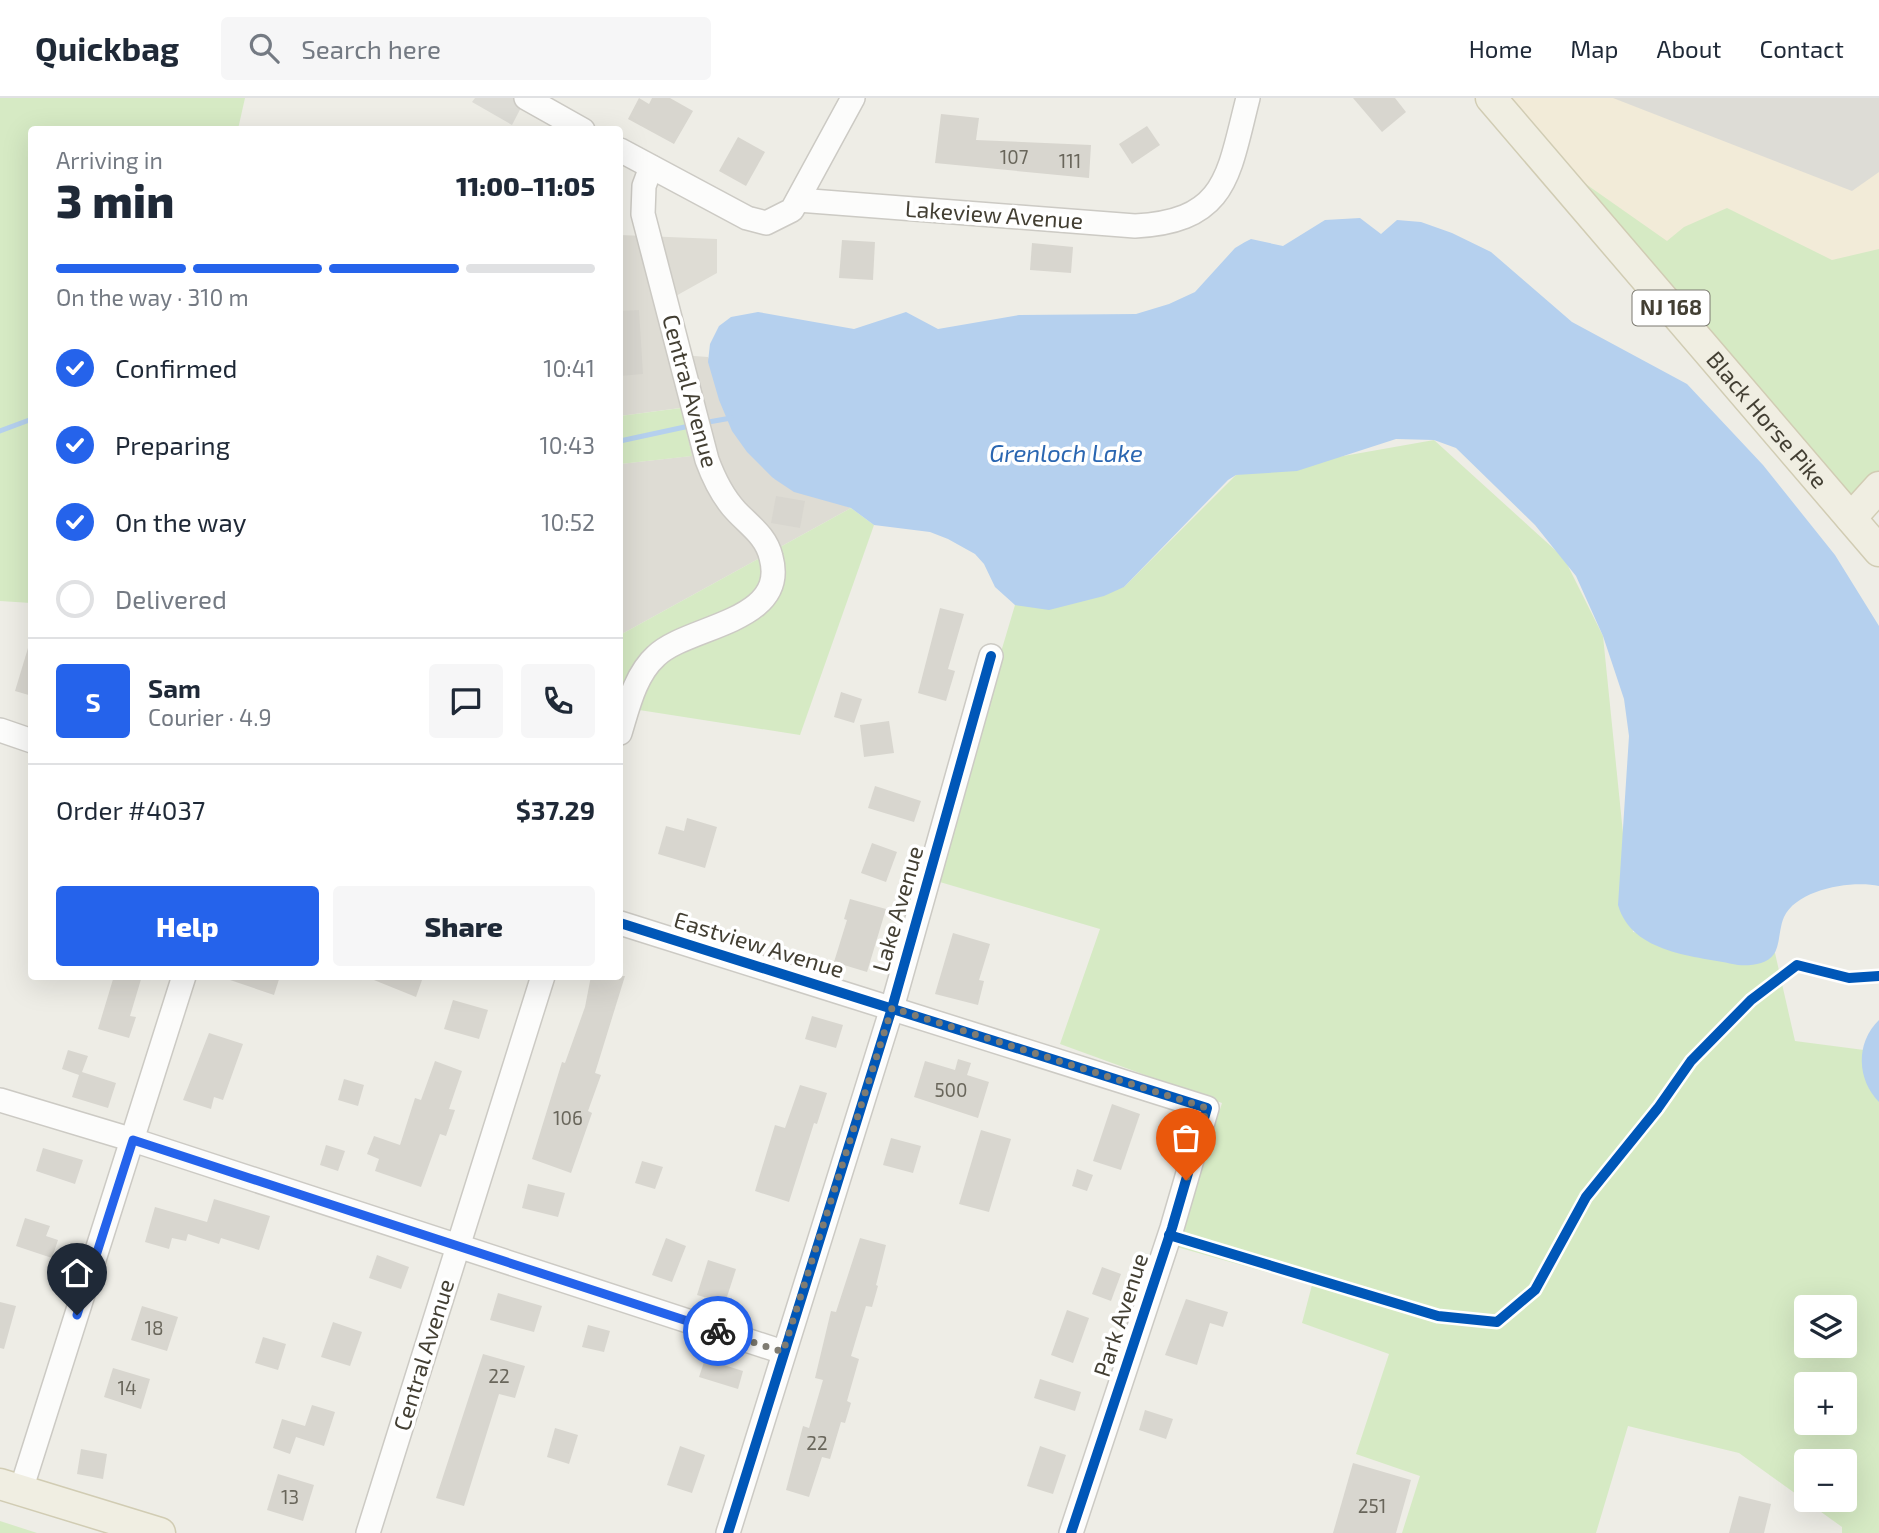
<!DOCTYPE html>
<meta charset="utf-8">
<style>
:root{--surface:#fff;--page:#f6f6f7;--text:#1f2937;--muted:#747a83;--line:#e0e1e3;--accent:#2563eb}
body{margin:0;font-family:"Exo 2",sans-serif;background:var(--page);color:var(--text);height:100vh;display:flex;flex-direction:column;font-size:26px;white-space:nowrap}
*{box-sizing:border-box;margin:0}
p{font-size:23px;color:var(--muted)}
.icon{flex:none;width:38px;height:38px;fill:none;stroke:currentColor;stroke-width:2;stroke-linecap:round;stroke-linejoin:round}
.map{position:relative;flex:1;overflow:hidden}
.sheet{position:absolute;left:28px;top:28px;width:595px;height:854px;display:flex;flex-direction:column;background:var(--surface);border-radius:7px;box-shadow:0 7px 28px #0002}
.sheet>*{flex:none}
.tools{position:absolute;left:1794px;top:1197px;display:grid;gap:14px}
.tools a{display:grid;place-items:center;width:63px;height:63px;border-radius:7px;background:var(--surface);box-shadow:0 7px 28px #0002;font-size:35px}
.pin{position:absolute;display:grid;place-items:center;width:60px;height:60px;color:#fff;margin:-72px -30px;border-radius:50% 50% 50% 0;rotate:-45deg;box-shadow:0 0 7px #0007}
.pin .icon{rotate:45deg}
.courier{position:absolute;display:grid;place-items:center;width:70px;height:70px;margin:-35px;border:5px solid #2563eb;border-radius:50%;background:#fff;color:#222;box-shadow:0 2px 9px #0007}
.head em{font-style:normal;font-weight:800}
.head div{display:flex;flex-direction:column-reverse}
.head{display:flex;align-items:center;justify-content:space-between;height:119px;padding:0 28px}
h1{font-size:46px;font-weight:800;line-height:52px}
.bar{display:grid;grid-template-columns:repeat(4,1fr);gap:10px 7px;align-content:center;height:84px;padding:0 28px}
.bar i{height:9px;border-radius:5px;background:var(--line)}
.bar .selected{background:var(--accent)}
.bar p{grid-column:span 4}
.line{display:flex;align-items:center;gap:18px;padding:0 28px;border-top:2px solid var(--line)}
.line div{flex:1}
.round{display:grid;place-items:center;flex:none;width:74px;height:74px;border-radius:7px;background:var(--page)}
ol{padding:0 28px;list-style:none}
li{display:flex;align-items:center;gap:21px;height:77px}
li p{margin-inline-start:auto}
li .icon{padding:7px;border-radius:50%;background:var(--accent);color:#fff;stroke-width:4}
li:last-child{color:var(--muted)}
li i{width:38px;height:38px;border:4px solid var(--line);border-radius:50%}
.action{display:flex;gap:14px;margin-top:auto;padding:14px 28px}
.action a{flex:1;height:80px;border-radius:7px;background:var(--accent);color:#fff;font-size:28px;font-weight:800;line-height:80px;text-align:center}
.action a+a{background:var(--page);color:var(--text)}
header{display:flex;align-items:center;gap:42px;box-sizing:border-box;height:98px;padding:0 35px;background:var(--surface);border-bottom:2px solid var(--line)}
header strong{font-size:33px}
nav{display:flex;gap:38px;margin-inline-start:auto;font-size:24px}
.search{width:490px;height:63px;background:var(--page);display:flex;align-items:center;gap:18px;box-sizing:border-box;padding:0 24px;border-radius:7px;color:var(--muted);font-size:26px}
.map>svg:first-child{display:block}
.commercial{fill:#f2ebd8}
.industrial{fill:#dedcd4}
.green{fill:#d6eac4;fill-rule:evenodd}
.parking{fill:#dddcd6}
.water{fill:#b5d0ee}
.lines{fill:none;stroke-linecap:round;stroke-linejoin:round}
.stream{stroke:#b5d0ee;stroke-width:5}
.building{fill:#d8d6cf}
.minor-casing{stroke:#cccac4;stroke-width:26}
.major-casing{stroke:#d1ccb3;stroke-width:33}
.minor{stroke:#fcfcfb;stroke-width:23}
.major{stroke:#f0eee2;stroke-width:30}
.cycleway-casing{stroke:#fff;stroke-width:15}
.cycleway{stroke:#0057b8;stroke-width:10}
.done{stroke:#7f7c72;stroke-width:7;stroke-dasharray:0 12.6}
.route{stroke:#2563eb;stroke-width:9}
.labels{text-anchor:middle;stroke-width:7;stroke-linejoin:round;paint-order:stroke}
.number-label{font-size:19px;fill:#69665b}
.shield{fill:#fff;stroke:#7b7970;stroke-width:2}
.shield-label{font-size:21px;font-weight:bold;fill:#433f33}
.street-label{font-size:23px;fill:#433f33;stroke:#fff}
.water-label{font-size:24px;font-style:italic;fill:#2a66b1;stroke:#fff}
</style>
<header>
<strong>Quickbag</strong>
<div class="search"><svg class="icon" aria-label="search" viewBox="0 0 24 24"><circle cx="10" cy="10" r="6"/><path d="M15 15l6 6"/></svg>Search here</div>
<nav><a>Home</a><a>Map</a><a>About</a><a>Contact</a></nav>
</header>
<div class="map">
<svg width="1879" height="1435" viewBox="0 0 1879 1435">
<rect width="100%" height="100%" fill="#eeede6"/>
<polygon class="commercial" points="1491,0 1879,0 1879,389"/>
<polygon class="industrial" points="620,137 717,141 717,175 665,204 680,257 708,259 773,380 851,410 620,537 620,366 691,358 680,310 620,318"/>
<g class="green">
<polygon points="0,0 245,0 238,31 32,32 31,505 0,503"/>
<polygon points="1533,49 1667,143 1684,129 1727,110 1832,162 1879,151 1879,389 1851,420"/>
<polygon points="681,310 692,358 620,366 620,318"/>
<path d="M1434,342L1564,460L1603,538L1633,834L1775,855L1795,943L1864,952L1879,943V1435H1842V1429L1739,1355L1628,1328L1596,1435H1402L1420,1378L1356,1356L1389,1256L1302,1225L1312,1187L1177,1149L1222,1005L1060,946L1100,831L933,782L1015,507L1124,489L1236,377ZM1806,1209H1844V1248H1806ZM1806,1286H1844V1325H1806ZM1806,1363H1844V1402H1806Z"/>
<polygon points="851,410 874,427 800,637 620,609 620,537"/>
<polygon points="0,1423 37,1435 0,1435"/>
</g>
<g class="parking">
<polygon points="475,0 526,0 512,27 472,4"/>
<polygon points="1613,0 1879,0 1879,74 1852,93"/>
</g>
<g class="water">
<path d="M1360,120L1381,136L1397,122L1421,124L1452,135L1491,154L1572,224L1687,286L1763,367L1835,457L1879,528V788C1852,782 1797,791 1784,819C1779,830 1780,847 1774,856C1767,867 1749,868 1738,867C1696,858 1632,856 1618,807L1629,638L1624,601L1603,538L1576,478L1535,427L1456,350L1434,342L1396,341L1297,373L1236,377L1228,382L1124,489L1104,498L1049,512L1015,507L995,489L984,466L975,456L948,441L930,434L874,427L851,410L794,394L773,380L747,354L732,333L719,302L708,264L710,246L719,228L731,219L758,214L854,231L906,214L938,231L1019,217L1136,216L1169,206L1195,194L1235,150L1245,144L1251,141L1283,148L1325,122Z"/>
<path d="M1879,922V1004C1857,982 1855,945 1879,922Z"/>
</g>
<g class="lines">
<g class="stream">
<polyline points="703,325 731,320"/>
<polyline points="0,333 32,321"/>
<polyline points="620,343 694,327"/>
</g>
</g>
<g class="building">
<polygon points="639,0 649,6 652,0 670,0 693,13 674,46 628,21"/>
<polygon points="1353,0 1395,0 1406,14 1382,34"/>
<polygon points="941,16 979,20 976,42 1091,47 1089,80 935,65"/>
<polygon points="1147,28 1160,47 1132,66 1119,46"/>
<polygon points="738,39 765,54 746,88 719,73"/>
<polygon points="842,142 875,144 873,182 839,180"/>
<polygon points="1032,145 1073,149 1071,175 1030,172"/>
<polygon points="639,212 643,276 620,278 620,213"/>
<polygon points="776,398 805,403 800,430 771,425"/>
<polygon points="940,510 964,516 948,571 955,573 946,603 918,595"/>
<polygon points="28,550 32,551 32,598 15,593"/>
<polygon points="841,594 862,601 854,625 834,619"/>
<polygon points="889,623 894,655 864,659 860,627"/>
<polygon points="875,688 921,703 914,724 868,710"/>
<polygon points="687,720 717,729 705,770 658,756 666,728 684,733"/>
<polygon points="872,745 897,754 886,784 861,775"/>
<polygon points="850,801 886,811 867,874 834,864 847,822 844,821"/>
<polygon points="953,835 990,846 979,882 984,883 978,907 935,896"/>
<polygon points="114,878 142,878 130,918 136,919 129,940 98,931"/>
<polygon points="227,878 280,878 274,897 227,881"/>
<polygon points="364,878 413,878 422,882 416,899"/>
<polygon points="591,878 625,878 595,975 601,977 588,1013 592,1015 571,1075 532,1061 562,964 565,965 585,909"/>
<polygon points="453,902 488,912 479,941 444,931"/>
<polygon points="812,918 843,927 836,950 805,941"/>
<polygon points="209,935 243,946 223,1002 214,999 211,1011 183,1002"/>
<polygon points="68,952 88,958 82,974 116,985 108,1010 72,999 79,977 62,971"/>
<polygon points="958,961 971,965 967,977 989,984 978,1020 914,999 925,963 955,972"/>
<polygon points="435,963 462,973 449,1011 455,1012 446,1038 440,1036 421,1089 375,1073 379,1061 367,1056 374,1038 400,1047 415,1000 421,1002"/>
<polygon points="344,981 364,987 358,1008 338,1002"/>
<polygon points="800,987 827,995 817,1026 814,1025 789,1104 755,1093 775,1027 785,1030"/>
<polygon points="1112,1006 1140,1016 1121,1072 1093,1063"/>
<polygon points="981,1032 1011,1041 989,1114 959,1106"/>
<polygon points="891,1040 921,1048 913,1075 883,1067"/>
<polygon points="326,1047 345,1053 338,1073 320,1067"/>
<polygon points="43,1050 83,1062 75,1086 36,1073"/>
<polygon points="642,1063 663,1069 655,1091 635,1085"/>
<polygon points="1077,1071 1093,1077 1087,1093 1072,1088"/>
<polygon points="528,1086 565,1095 558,1119 522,1110"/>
<polygon points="214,1101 270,1118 259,1152 221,1140 219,1146 188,1136 186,1143 172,1140 169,1151 145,1144 155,1109 207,1124"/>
<polygon points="25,1120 50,1128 46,1138 58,1142 52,1160 16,1148"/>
<polygon points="666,1140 686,1148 672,1184 652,1177"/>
<polygon points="860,1140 886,1147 876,1187 878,1188 872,1209 866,1208 851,1258 859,1261 847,1303 851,1305 845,1325 841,1324 830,1361 822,1359 809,1399 786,1392 803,1328 809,1330 823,1282 815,1280 831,1213 836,1214"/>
<polygon points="377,1157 409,1169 401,1191 369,1180"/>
<polygon points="708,1162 736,1171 725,1205 697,1197"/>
<polygon points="1102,1169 1121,1176 1111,1203 1092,1196"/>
<polygon points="498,1195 542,1208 534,1234 490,1222"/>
<polygon points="1186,1201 1228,1214 1223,1229 1210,1225 1197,1267 1165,1257"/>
<polygon points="0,1204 16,1208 4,1251 0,1250"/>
<polygon points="142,1208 178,1219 167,1253 131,1242"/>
<polygon points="1067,1212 1089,1220 1073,1265 1051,1257"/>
<polygon points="333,1224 362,1234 350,1268 321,1259"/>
<polygon points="588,1227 610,1233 604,1254 582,1249"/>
<polygon points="263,1239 286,1246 278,1272 255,1265"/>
<polygon points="483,1256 525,1268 515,1300 499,1296 464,1408 436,1400"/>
<polygon points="705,1261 743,1273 738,1291 699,1279"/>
<polygon points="113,1270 150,1281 141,1311 104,1299"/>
<polygon points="1040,1281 1081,1294 1075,1313 1034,1300"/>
<polygon points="312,1307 335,1314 324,1348 296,1339 290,1356 273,1350 282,1321 305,1328"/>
<polygon points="1145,1312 1173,1321 1166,1341 1139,1332"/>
<polygon points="555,1330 578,1337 569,1366 547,1359"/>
<polygon points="680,1348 705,1357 692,1395 667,1387"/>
<polygon points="1040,1348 1066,1357 1053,1396 1027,1388"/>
<polygon points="81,1351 107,1356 103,1381 77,1376"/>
<polygon points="1353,1365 1411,1382 1396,1435 1333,1435"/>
<polygon points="278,1376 314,1387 303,1423 267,1412"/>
<polygon points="1739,1398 1771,1406 1764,1435 1729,1435"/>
</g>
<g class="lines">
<g class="minor-casing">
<g id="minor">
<polyline points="526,0 583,32"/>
<polyline points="620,52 747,120 766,125 792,112 853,0"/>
<path d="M798,102L1135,128C1227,123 1228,78 1248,0"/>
<polyline points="0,632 32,643"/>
<path d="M620,635C628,609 635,577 656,558C688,527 789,525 771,459C766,438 750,428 736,413C722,398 714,381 707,362L643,116L644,88L651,69"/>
<polyline points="620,825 1207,1010 1172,1130 1071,1435"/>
<polyline points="0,1002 133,1042 783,1254"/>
<polyline points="21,1392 184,878"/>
<polyline points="368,1435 543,878"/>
<polyline points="728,1435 892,910 991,558"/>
</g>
</g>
<g class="major-casing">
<g id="major">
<path id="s1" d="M1491,0L1879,453"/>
<polyline points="1851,420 1879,389"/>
<polyline points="0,1386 160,1435"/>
</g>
</g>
<use href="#minor" class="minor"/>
<use href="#major" class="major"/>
<g class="cycleway-casing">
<g id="cycleway">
<polyline points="620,825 1207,1010 1172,1130 1071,1435"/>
<polyline points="1169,1137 1438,1218 1497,1224 1535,1192 1586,1099 1658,1010 1691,963 1751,902 1797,867 1849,880 1879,878"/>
<polyline points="728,1435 892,910 991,558"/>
</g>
</g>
<use href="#cycleway" class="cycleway"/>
</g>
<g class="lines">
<polyline class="done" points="718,1233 783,1254 892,910 1207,1010 1186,1082"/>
<polyline class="route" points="77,1217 133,1042 718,1233"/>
</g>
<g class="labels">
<g class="number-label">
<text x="1014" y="66">107</text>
<text x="1070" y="70">111</text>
<text x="951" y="999">500</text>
<text x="568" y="1027">106</text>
<text x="154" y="1237">18</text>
<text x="499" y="1285">22</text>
<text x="127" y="1297">14</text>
<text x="817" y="1352">22</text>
<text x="290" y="1406">13</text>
<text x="1372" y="1415">251</text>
</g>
<rect class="shield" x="1632.5" y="192.5" width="77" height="35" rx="5"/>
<g class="shield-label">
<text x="1671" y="217">NJ 168</text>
</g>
<g class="street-label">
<text transform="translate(994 117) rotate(4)" y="8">Lakeview Avenue</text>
<text transform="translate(690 293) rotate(75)" y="8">Central Avenue</text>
<text dy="8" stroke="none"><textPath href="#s1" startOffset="424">Black Horse Pike</textPath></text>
<text transform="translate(898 811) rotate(-74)" y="8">Lake Avenue</text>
<text transform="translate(759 847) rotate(17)" y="8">Eastview Avenue</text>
<text transform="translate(1121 1217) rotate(-72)" y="8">Park Avenue</text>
<text transform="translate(424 1257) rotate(-73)" y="8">Central Avenue</text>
</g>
<g class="water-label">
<text x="1066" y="364">Grenloch Lake</text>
</g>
</g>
</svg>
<div class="tools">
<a><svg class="icon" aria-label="layers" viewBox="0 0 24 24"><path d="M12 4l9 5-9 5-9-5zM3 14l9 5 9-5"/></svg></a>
<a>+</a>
<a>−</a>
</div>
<div class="pin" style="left:1186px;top:1082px;background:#ea580c"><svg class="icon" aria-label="bag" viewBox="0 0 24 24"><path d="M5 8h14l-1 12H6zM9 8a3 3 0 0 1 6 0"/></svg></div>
<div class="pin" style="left:77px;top:1217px;background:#1f2937"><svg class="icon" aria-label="home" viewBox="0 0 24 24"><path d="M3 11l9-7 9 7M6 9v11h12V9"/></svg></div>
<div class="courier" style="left:718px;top:1233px"><svg class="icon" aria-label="bike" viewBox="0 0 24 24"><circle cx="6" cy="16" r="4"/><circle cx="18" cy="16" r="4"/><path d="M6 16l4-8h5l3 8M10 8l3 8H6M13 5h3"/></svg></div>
<section class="sheet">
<div class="head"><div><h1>3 min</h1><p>Arriving in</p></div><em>11:00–11:05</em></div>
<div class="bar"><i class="selected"></i><i class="selected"></i><i class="selected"></i><i></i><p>On the way · 310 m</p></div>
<ol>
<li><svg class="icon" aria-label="check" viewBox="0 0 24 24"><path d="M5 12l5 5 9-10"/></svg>Confirmed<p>10:41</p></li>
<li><svg class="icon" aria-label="check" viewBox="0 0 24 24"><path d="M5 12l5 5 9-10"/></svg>Preparing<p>10:43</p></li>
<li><svg class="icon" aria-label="check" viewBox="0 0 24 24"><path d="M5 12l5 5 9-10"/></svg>On the way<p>10:52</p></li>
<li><i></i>Delivered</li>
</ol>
<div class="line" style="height:126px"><b class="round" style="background:var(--accent);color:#fff">S</b><div><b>Sam</b><p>Courier · 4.9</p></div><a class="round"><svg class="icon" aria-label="chat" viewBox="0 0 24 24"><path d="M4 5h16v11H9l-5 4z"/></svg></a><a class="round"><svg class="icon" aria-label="phone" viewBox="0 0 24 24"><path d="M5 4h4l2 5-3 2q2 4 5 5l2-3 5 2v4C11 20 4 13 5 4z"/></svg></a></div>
<div class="line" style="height:91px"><div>Order #4037</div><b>$37.29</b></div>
<div class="action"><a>Help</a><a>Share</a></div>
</section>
</div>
